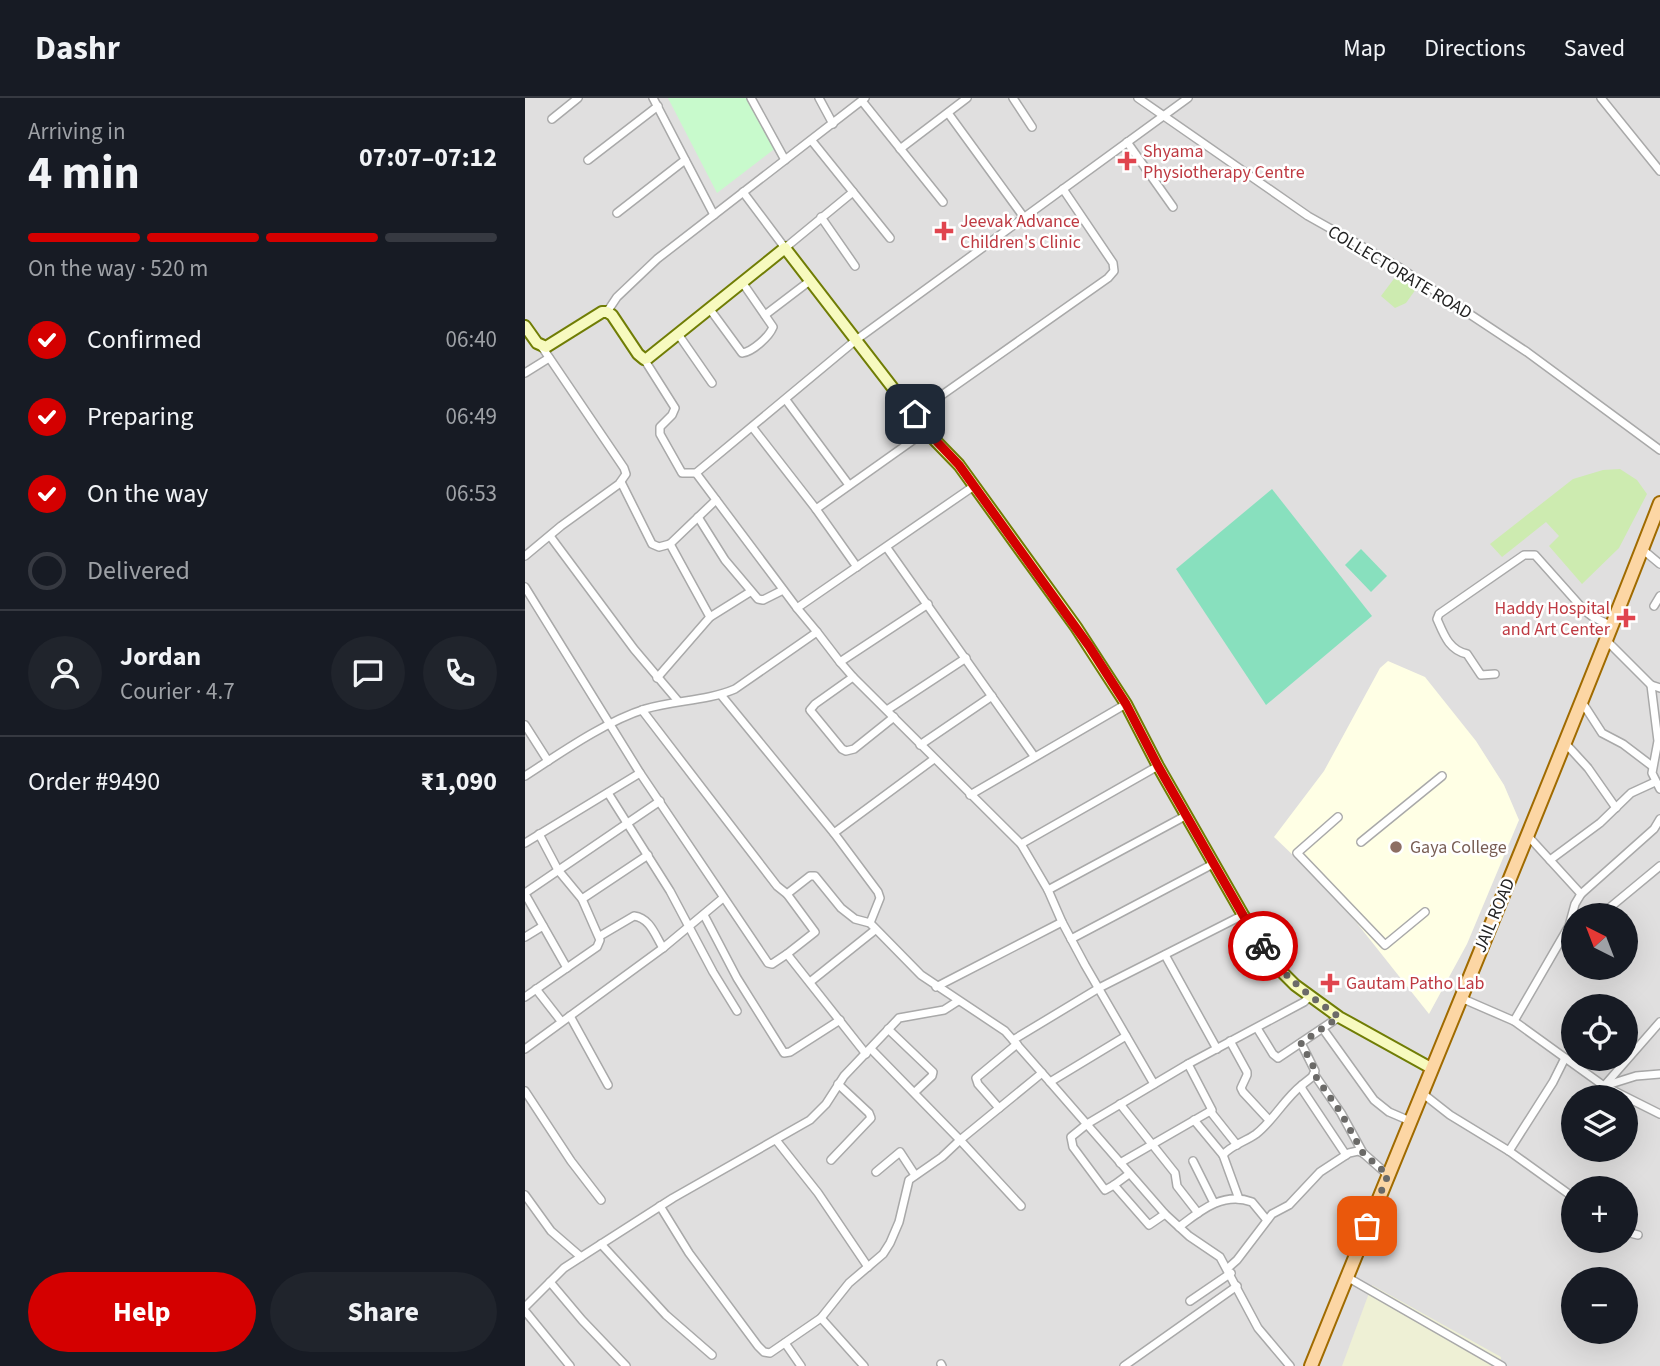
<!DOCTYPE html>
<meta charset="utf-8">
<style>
:root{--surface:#171b24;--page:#20242c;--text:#f1f3f6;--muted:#9ea1a6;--line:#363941;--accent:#d40000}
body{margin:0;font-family:"Source Sans 3",sans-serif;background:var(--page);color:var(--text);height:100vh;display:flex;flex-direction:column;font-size:26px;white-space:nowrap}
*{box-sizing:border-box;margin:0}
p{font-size:23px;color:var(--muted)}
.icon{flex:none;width:38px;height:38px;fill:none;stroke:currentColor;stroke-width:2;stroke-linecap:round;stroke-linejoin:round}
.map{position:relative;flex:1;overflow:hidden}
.sheet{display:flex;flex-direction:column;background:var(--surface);width:525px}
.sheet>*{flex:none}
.needle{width:46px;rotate:318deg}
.fabs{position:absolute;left:1036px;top:805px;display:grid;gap:14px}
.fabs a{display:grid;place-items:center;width:77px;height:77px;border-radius:50%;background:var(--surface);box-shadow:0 7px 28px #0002;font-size:35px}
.pin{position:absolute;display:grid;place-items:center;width:60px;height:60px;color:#fff;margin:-30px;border-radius:14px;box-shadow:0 4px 10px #0006}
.courier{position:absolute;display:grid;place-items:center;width:70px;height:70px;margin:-35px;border:5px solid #d40000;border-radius:50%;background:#fff;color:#222;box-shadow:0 2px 9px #0007}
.summary em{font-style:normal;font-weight:700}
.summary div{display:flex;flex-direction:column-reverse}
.summary{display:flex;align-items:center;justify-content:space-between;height:119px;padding:0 28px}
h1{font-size:46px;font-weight:700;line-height:52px}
.bar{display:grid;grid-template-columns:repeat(4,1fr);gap:10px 7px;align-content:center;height:84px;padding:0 28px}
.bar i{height:9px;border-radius:5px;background:var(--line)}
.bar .selected{background:var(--accent)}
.bar p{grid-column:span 4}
.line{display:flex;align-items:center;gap:18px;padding:0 28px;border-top:2px solid var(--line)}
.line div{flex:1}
.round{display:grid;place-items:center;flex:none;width:74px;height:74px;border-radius:37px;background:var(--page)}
ol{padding:0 28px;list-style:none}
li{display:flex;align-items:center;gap:21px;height:77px}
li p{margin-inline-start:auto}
li .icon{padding:7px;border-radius:50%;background:var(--accent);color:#fff;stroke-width:4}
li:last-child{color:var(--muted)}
li i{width:38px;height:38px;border:4px solid var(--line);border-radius:50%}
.primary-button{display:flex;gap:14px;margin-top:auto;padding:14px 28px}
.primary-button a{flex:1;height:80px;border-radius:42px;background:var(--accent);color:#fff;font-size:28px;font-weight:700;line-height:80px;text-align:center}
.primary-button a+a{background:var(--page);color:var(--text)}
header{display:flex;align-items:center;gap:42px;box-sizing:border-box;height:98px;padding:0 35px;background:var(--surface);border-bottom:2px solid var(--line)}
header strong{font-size:33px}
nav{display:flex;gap:38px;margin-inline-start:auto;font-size:24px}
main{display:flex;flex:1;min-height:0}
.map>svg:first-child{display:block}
.residential{fill:#e0dfdf;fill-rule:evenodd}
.education{fill:#ffffe5}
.farmland{fill:#eef0d5}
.grass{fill:#cdebb0}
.park{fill:#c8facc}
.pitch{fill:#88e0be}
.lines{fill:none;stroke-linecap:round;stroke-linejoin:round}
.street-casing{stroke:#a9a9a9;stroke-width:10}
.secondary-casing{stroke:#707d05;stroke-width:14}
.primary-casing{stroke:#a06b00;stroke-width:16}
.street{stroke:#fff;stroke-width:7}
.secondary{stroke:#f7fabf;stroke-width:10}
.primary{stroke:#fcd6a4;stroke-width:12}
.done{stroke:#6b6a68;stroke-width:7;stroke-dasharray:0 12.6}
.route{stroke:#d40000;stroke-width:9}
.health-dot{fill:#e0444e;stroke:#fff;stroke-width:2.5}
.education-dot{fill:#8d6e63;stroke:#fff;stroke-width:2.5}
.labels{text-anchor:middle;stroke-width:5;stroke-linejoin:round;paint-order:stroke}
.health-label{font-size:18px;fill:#be3a42;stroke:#fff;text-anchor:start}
.street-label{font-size:18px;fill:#222;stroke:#fff}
.education-label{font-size:18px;fill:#785e54;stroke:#fff;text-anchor:start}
</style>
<header>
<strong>Dashr</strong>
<nav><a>Map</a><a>Directions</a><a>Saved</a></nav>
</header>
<main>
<section class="sheet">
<div class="summary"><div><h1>4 min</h1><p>Arriving in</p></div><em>07:07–07:12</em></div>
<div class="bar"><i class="selected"></i><i class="selected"></i><i class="selected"></i><i></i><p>On the way · 520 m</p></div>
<ol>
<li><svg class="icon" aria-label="check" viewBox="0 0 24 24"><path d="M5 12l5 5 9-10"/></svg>Confirmed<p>06:40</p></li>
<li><svg class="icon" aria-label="check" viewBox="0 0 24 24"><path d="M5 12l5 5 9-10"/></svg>Preparing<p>06:49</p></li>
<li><svg class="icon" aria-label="check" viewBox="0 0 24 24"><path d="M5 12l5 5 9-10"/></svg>On the way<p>06:53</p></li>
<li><i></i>Delivered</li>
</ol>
<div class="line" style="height:126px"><a class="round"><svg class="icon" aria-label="person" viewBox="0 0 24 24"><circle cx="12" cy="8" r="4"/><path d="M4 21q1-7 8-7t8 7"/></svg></a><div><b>Jordan</b><p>Courier · 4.7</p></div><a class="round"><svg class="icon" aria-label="chat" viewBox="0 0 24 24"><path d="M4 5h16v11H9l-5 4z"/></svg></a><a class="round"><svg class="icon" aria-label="phone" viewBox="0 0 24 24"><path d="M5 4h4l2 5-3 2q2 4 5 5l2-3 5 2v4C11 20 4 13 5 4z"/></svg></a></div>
<div class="line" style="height:91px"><div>Order #9490</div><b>₹1,090</b></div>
<div class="primary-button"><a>Help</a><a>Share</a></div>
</section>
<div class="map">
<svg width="1135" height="1268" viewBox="0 0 1135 1268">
<rect width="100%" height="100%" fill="#f2efe9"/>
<path class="residential" d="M0,0H1135V1268H0ZM1048,817H1101V870H1048ZM1048,908H1101V961H1048ZM1048,999H1101V1052H1048ZM1048,1090H1101V1143H1048ZM1048,1181H1101V1234H1048Z"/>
<polygon class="education" points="863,563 900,579 951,643 979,687 994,722 942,846 904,916 831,824 793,781 749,739 799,673 855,570"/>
<polygon class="farmland" points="847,1187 976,1259 976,1268 817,1268"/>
<g class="grass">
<polygon points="871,178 891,191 881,205 870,210 856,198"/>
<polygon points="1095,371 1112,382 1122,396 1094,450 1057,486 1024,448 1034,438 1021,424 977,459 965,446 1048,381 1078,372"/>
</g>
<polygon class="park" points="143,0 226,0 252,49 192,95"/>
<g class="pitch">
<polygon points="747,391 847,518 741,607 651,471"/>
<polygon points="836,451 862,478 846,494 820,467"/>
</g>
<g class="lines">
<g class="street-casing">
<g id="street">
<polyline points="128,0 189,117"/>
<polyline points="226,0 260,62"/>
<polyline points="294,0 308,26"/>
<polyline points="488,0 507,29"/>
<polyline points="613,0 783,118 872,168 1002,254 1135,352"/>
<polyline points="1076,0 1135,73"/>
<polyline points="337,3 418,104"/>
<polyline points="423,15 498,118"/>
<polyline points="27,21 53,0"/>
<polyline points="287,43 365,140"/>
<polyline points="602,44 648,109"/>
<polyline points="375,51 442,0"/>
<polyline points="63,62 133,8"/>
<polyline points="218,94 260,150 328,94"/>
<polyline points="92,115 160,62"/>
<polyline points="296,119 330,168"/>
<path d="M184,210L217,255C227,254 244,239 248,229L217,184"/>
<polyline points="82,214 92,199 132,161 340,0"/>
<polyline points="240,217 286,182"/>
<polyline points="153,236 187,285"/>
<polyline points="119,261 150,310 147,317 135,329 135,336 157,375 171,375 331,242 663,0"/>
<polyline points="0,275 24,260"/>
<polyline points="261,302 324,387"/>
<polyline points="390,316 583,180 589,173 588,165 538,91"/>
<polyline points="228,330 291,411 332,469"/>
<polyline points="171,375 272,510"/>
<polyline points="96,384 127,446 134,449 145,446 185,519"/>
<polyline points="291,411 401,333"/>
<polyline points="173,419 200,462 233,501 238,502 258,492"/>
<polyline points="25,438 109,551 153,603"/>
<polyline points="145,446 191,402"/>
<polyline points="362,450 509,658"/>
<polyline points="1117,451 1135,466"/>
<polyline points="0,458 36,428 94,386 101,376 99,370 17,249"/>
<polyline points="0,489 115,675 243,865 247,866 262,856"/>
<polyline points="1129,508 1135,498"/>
<polyline points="292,534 315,564 403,506"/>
<polyline points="1081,542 1126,587 1135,590"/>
<polyline points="315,564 328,579 496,746 523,792 537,824 560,867 629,986"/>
<path d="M970,576L956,577L942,556C924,552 919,537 912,521L914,516L999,457H1010L1059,512L1068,519L1087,528"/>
<polyline points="328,579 290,606 285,612 317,651 321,653 329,651 369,619"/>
<polyline points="132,580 185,519 225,494"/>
<polyline points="1126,587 1133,643 1127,675 1135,691"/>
<polyline points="196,597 309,735 353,794 355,800 345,825"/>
<polyline points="1057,604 1077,635 1098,646 1127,668"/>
<polyline points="117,612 252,788 262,796 285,778 290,778 316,810 330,821 345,825 396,877 480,933 525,984 601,938"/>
<polyline points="362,612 441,560"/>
<polyline points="0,627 23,663"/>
<polyline points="1041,646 1063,670 1091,710"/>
<polyline points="395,647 467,598"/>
<path d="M0,678C34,656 81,623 120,611C150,602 182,603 210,591L292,534L272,510L449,388"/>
<polyline points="83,695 145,793 188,874 212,913"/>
<polyline points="445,697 601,606"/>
<polyline points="813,719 772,755 860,847 900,814"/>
<polyline points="309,735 409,661"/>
<polyline points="1003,738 1056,796"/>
<polyline points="836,744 917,678"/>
<polyline points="0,745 115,675"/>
<polyline points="496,746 633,668"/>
<polyline points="1025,762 1075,725 1106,695 1130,684"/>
<polyline points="523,792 662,717"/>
<polyline points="0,795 135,703"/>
<polyline points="0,796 42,870"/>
<polyline points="262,796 290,834 262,856 341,956"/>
<polyline points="57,801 123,757"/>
<polyline points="1077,816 1135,768"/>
<polyline points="179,817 212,880 259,955 265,954 315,922"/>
<path d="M75,838L109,818C125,820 130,837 138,850"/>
<polyline points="0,839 18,828"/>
<polyline points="546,841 688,766"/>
<polyline points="640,857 692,951"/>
<polyline points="285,884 350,832"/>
<polyline points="411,889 537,824"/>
<polyline points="11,891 36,923"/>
<polyline points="0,899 72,849 75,842 57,801 33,772 14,736"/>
<polyline points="936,900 989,923 1079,988 1111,978 1135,976"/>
<polyline points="45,918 83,987"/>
<polyline points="989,923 1044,828 1050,806 1056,796 1129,731 1135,721"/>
<polyline points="1135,924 1079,988 1135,1016"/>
<polyline points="732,930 748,956 753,960 814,919"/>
<polyline points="363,931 408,974 407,978 390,994"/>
<polyline points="798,931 849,1002 864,1014 885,1023"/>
<polyline points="488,942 574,890 718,817"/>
<polyline points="705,943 722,974 722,977 716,990 718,994 744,1022"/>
<polyline points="776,945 790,973 787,979 777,987 777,991 821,1057"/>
<polyline points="0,951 138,850 198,800"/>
<polyline points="346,951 435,1042 496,1108"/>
<polyline points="789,976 816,1015 838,1055"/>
<polyline points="525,984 640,1116 664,1138 695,1159 733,1230 765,1268"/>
<polyline points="0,993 46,1063 76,1102"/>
<polyline points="897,995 925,1017 984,1053 1048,1099"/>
<polyline points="595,1006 650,1075 652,1088 673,1115"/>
<polyline points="474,1010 453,986 451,980 492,946"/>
<polyline points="685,1013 712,1047"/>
<polyline points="669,1022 698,1057"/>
<polyline points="251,1042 293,1095 343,1169"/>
<polyline points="984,1053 1028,984 1040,960"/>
<polyline points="306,1062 346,1020 344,1015 313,986"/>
<polyline points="668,1063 689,1105"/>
<polyline points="595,1065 687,1012 663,966"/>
<polyline points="351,1074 375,1054 390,1077"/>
<polyline points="604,1076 589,1087 580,1092 548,1049 546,1039 562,1026 663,966 779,904 785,898"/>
<polyline points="589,1087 624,1127 640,1116"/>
<polyline points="0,1097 26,1133 56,1159"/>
<path d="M714,1101L698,1057C706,1047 720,1044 731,1036C749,1022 759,1001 777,987"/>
<polyline points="135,1108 164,1155 233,1248 239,1254 245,1255 296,1220 324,1185 358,1156 365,1145 374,1124 384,1082 417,1059 435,1042 517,975"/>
<path d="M654,1129C675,1113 698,1093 727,1104L741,1121"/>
<polyline points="1101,1134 1113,1137"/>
<polyline points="76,1146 141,1217 187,1257"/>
<polyline points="703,1170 712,1162 747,1116 764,1107 795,1074 824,1055 833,1053 838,1055 863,1077"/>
<polyline points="822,1179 977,1268"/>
<polyline points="25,1184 57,1222 101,1268"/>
<polyline points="665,1203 706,1175"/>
<polyline points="0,1209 39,1170 56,1159 148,1100 285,1022 301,1006 319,978 374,920 419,912 433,903"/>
<polyline points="0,1213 45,1268"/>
<polyline points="296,1220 339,1268"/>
<polyline points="260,1245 276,1268"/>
<polyline points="416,1266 417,1268"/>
<polyline points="599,1268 712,1188"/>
</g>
</g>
<g class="secondary-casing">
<polyline id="secondary" points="0,228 12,245 21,249 77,214 82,214 87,217 113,256 119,261 123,260 260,150 401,333 434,367 551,529 601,606 633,668 718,817 756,873 770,887 814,919 906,970"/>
</g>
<g class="primary-casing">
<path id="primary" d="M786,1268C902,980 1023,694 1135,405"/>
</g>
<use href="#street" class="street"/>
<use href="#secondary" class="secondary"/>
<use href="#primary" class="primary"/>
</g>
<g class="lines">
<path class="done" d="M738,848C758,879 785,898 814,919L776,945L788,968L789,976L816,1015L838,1055L863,1077L842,1128"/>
<polyline class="route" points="390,316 401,332 434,367 564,548 601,606 633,668 718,817 738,848"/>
</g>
<g class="health-dot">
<path d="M598.5 52.5h7v7h7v7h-7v7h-7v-7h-7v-7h7z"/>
<path d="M415.5 122.5h7v7h7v7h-7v7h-7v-7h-7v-7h7z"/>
<path d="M1097.5 509.5h7v7h7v7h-7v7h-7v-7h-7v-7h7z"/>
<path d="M801.5 874.5h7v7h7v7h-7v7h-7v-7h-7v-7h7z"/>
</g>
<circle class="education-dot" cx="871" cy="749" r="7"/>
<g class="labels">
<g class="health-label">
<text x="618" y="59">Shyama<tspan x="618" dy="21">Physiotherapy Centre</tspan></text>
<text x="435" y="129">Jeevak Advance<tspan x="435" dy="21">Children's Clinic</tspan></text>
<text x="1085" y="516" text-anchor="end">Haddy Hospital<tspan x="1085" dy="21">and Art Center</tspan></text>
<text x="821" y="891">Gautam Patho Lab</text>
</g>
<g class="street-label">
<text transform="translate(875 174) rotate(31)" y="6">COLLECTORATE ROAD</text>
<text transform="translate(969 817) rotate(-67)" y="6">JAIL ROAD</text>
</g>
<g class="education-label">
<text x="885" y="755">Gaya College</text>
</g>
</g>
</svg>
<div class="fabs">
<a><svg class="needle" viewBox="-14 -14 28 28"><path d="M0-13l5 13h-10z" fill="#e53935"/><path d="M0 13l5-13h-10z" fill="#9ea1a6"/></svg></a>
<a><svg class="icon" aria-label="locate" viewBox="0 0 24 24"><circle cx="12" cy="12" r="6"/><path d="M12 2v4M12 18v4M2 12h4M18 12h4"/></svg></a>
<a><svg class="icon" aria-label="layers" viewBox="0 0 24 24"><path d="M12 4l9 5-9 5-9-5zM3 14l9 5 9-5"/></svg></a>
<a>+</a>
<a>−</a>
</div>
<div class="pin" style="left:842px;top:1128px;background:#ea580c"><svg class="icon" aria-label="bag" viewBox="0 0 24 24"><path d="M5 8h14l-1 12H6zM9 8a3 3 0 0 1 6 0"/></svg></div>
<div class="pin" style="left:390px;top:316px;background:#1f2937"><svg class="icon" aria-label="home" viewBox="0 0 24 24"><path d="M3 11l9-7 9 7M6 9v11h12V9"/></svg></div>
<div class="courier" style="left:738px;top:848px"><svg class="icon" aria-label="bike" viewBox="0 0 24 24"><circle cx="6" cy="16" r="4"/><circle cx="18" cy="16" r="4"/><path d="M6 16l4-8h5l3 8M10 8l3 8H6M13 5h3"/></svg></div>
</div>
</main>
